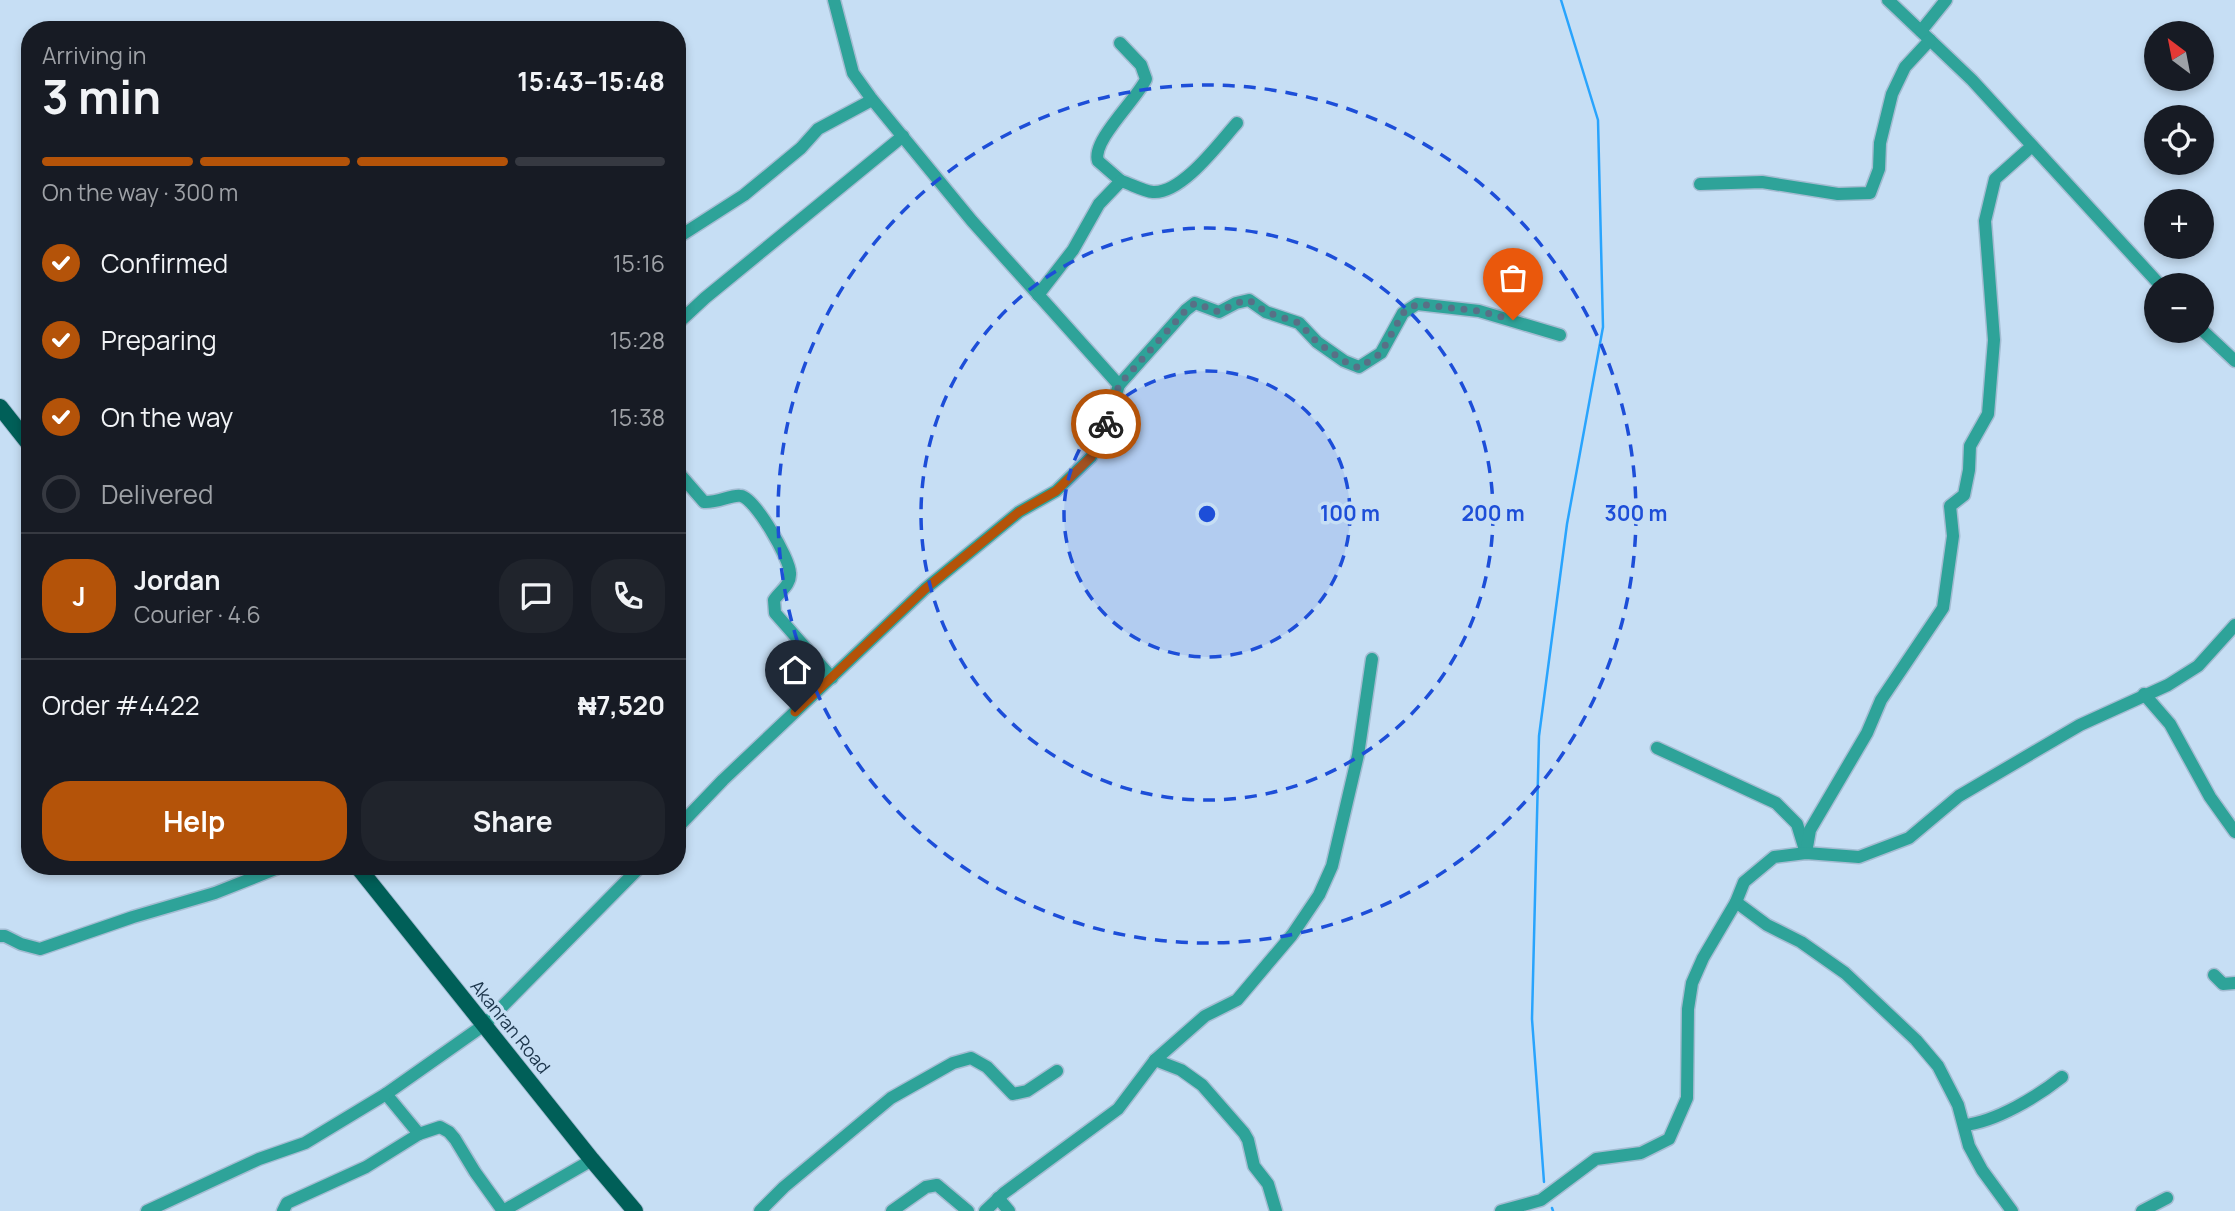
<!DOCTYPE html>
<meta charset="utf-8">
<style>
:root{--surface:#171b24;--page:#20242c;--text:#f1f3f6;--muted:#9ea1a6;--line:#363941;--accent:#b45309}
body{margin:0;font-family:Manrope,sans-serif;background:var(--page);color:var(--text);height:100vh;display:flex;flex-direction:column;font-size:26px;white-space:nowrap}
*{box-sizing:border-box;margin:0}
p{font-size:23px;color:var(--muted)}
.icon{flex:none;width:38px;height:38px;fill:none;stroke:currentColor;stroke-width:2;stroke-linecap:round;stroke-linejoin:round}
.map{position:relative;flex:1;overflow:hidden}
.sheet{position:absolute;left:21px;top:21px;width:665px;height:854px;display:flex;flex-direction:column;background:var(--surface);border-radius:28px;box-shadow:0 4px 10px #0003}
.sheet>*{flex:none}
.needle{width:46px;rotate:328deg}
.tools{position:absolute;left:2144px;top:21px;display:grid;gap:14px}
.tools a{display:grid;place-items:center;width:70px;height:70px;border-radius:50%;background:var(--surface);box-shadow:0 4px 10px #0003;font-size:35px}
.pin{position:absolute;display:grid;place-items:center;width:60px;height:60px;color:#fff;margin:-72px -30px;border-radius:50% 50% 50% 0;rotate:-45deg;box-shadow:0 0 7px #0007}
.pin .icon{rotate:45deg}
.courier{position:absolute;display:grid;place-items:center;width:70px;height:70px;margin:-35px;border:5px solid #b45309;border-radius:50%;background:#fff;color:#222;box-shadow:0 2px 9px #0007}
.headline em{font-style:normal;font-weight:700}
.headline div{display:flex;flex-direction:column-reverse}
.headline{display:flex;align-items:center;justify-content:space-between;height:119px;padding:0 21px}
h1{font-size:46px;font-weight:700;line-height:52px}
.bar{display:grid;grid-template-columns:repeat(4,1fr);gap:10px 7px;align-content:center;height:84px;padding:0 21px}
.bar i{height:9px;border-radius:5px;background:var(--line)}
.bar .selected{background:var(--accent)}
.bar p{grid-column:span 4}
.line{display:flex;align-items:center;gap:18px;padding:0 21px;border-top:2px solid var(--line)}
.line div{flex:1}
.round{display:grid;place-items:center;flex:none;width:74px;height:74px;border-radius:28px;background:var(--page)}
ol{padding:0 21px;list-style:none}
li{display:flex;align-items:center;gap:21px;height:77px}
li p{margin-inline-start:auto}
li .icon{padding:7px;border-radius:50%;background:var(--accent);color:#fff;stroke-width:4}
li:last-child{color:var(--muted)}
li i{width:38px;height:38px;border:4px solid var(--line);border-radius:50%}
.action{display:flex;gap:14px;margin-top:auto;padding:14px 21px}
.action a{flex:1;height:80px;border-radius:28px;background:var(--accent);color:#fff;font-size:28px;font-weight:700;line-height:80px;text-align:center}
.action a+a{background:var(--page);color:var(--text)}
.map>svg:first-child{display:block}
.lines{fill:none;stroke-linecap:round;stroke-linejoin:round}
.stream{stroke:#29a4fd;stroke-width:2.5}
.minor-casing{stroke:#a4bcd2;stroke-width:15}
.major-casing{stroke:#a4bcd2;stroke-width:18}
.minor{stroke:#2ea399;stroke-width:12}
.major{stroke:#005f58;stroke-width:16}
.done{stroke:#587086;stroke-width:7;stroke-dasharray:0 12.6}
.route{stroke:#b45309;stroke-width:9}
.ring{fill:none;stroke:#1d4ed8;stroke-width:3.5;stroke-dasharray:12 9}
.labels{text-anchor:middle;stroke-width:7;stroke-linejoin:round;paint-order:stroke}
.street-label{font-size:18px;fill:#1c354b;stroke:#c6def4}
.centre{fill:#1d4ed8;stroke:#c6def4;stroke-width:3.5}
.ring-label{font-size:21px;text-anchor:middle;font-weight:bold;fill:#1d4ed8;stroke:#c6def4;stroke-width:7;stroke-linejoin:round;paint-order:stroke}
</style>
<div class="map">
<svg width="2235" height="1211" viewBox="0 0 2235 1211">
<rect width="100%" height="100%" fill="#c6def4"/>
<g class="lines">
<g class="stream">
<polyline points="1544,1182 1532,1019 1539,736 1567,524 1603,327 1598,120 1561,0"/>
<polyline points="1552,1208 1553,1211"/>
</g>
<g class="minor-casing">
<g id="minor">
<polyline points="1888,0 1972,80 2160,285"/>
<polyline points="1921,31 1946,0"/>
<path d="M1120,43L1141,65L1146,79C1138,98 1091,141 1098,161L1121,181"/>
<polyline points="1700,184 1762,182 1838,194 1870,193 1879,169 1880,143 1892,94 1905,67 1930,40"/>
<polyline points="677,238 744,195 801,148 818,129 872,100"/>
<path d="M1038,295L1073,250L1099,204L1121,181C1131,184 1143,191 1153,192C1182,194 1219,143 1237,123"/>
<polyline points="677,324 705,298 903,136"/>
<polyline points="2202,330 2235,361"/>
<polyline points="1119,385 1186,310 1195,303 1219,312 1236,303 1249,300 1266,312 1299,323 1317,342 1344,361 1359,367 1381,353 1403,313 1417,304 1479,311 1560,335"/>
<path d="M677,471L704,502C718,503 732,494 741,496C755,498 790,559 790,573C791,585 780,591 774,600L775,613L832,678"/>
<polyline points="2144,694 2170,724 2210,797 2235,832"/>
<polyline points="1657,748 1776,803 1797,824 1805,850"/>
<polyline points="677,828 723,780 925,589 1019,512 1056,491 1091,457 1107,422 1119,385 972,221 871,98 853,73 834,0"/>
<polyline points="1806,853 1810,830 1867,733 1881,700 1943,608 1953,536 1950,506 1964,495 1969,470 1970,446 1988,414 1994,340 1985,221 1995,179 2032,146"/>
<polyline points="1736,902 1767,925 1801,942 1845,973 1916,1040 1938,1066 1958,1105 1969,1146 1982,1170 2012,1211"/>
<polyline points="0,936 5,936 21,944 40,949 133,917 215,893 283,866"/>
<polyline points="2214,975 2223,984 2235,983"/>
<polyline points="1155,1060 1181,1070 1202,1085 1244,1133 1248,1140 1254,1166 1268,1184 1276,1211"/>
<polyline points="386,1094 419,1134"/>
<path d="M1964,1125C1996,1122 2038,1096 2062,1077"/>
<polyline points="998,1198 1009,1211"/>
<polyline points="147,1211 259,1159 305,1143 386,1094 484,1025 641,866"/>
<polyline points="283,1211 287,1203 366,1167 419,1134 440,1127 449,1132 455,1139 475,1172 503,1211 592,1160"/>
<polyline points="760,1211 784,1187 891,1098 953,1063 971,1058 987,1067 1013,1094 1027,1091 1057,1071"/>
<polyline points="892,1211 926,1187 937,1185 968,1211"/>
<polyline points="985,1211 1004,1193 1118,1109 1155,1060 1205,1016 1237,1000 1292,935 1319,895 1332,866 1358,755 1372,659"/>
<polyline points="1501,1211 1541,1200 1596,1159 1641,1153 1669,1139 1687,1098 1688,1009 1692,983 1703,958 1736,902 1744,882 1774,857 1806,853 1859,857 1909,838 1959,796 2080,725 2168,685 2198,666 2235,625"/>
<polyline points="2142,1211 2167,1198"/>
</g>
</g>
<g class="major-casing">
<g id="major">
<polyline points="0,407 30,445"/>
<polyline points="357,866 592,1160 635,1211"/>
</g>
</g>
<use href="#minor" class="minor"/>
<use href="#major" class="major"/>
</g>
<g class="lines">
<polyline class="done" points="1106,424 1119,385 1186,310 1195,303 1219,312 1236,303 1249,300 1266,312 1299,323 1317,342 1344,361 1359,368 1381,353 1403,313 1417,304 1479,311 1513,320"/>
<polyline class="route" points="795,712 925,589 1019,512 1056,491 1091,457 1106,424"/>
</g>
<circle cx="1207" cy="514" r="143" fill="#1d4ed8" fill-opacity=".12"/>
<g class="ring">
<circle cx="1207" cy="514" r="143"/>
<circle cx="1207" cy="514" r="286"/>
<circle cx="1207" cy="514" r="429"/>
</g>
<g class="labels">
<g class="street-label">
<text transform="translate(510 1027) rotate(51)" y="6">Akanran Road</text>
</g>
</g>
<circle cx="1207" cy="514" r="10" class="centre"/>
<g class="ring-label">
<text x="1350" y="521">100 m</text>
<text x="1493" y="521">200 m</text>
<text x="1636" y="521">300 m</text>
</g>
</svg>
<div class="tools">
<a><svg class="needle" viewBox="-14 -14 28 28"><path d="M0-13l5 13h-10z" fill="#e53935"/><path d="M0 13l5-13h-10z" fill="#9ea1a6"/></svg></a>
<a><svg class="icon" aria-label="locate" viewBox="0 0 24 24"><circle cx="12" cy="12" r="6"/><path d="M12 2v4M12 18v4M2 12h4M18 12h4"/></svg></a>
<a>+</a>
<a>−</a>
</div>
<div class="pin" style="left:1513px;top:320px;background:#ea580c"><svg class="icon" aria-label="bag" viewBox="0 0 24 24"><path d="M5 8h14l-1 12H6zM9 8a3 3 0 0 1 6 0"/></svg></div>
<div class="pin" style="left:795px;top:712px;background:#1f2937"><svg class="icon" aria-label="home" viewBox="0 0 24 24"><path d="M3 11l9-7 9 7M6 9v11h12V9"/></svg></div>
<div class="courier" style="left:1106px;top:424px"><svg class="icon" aria-label="bike" viewBox="0 0 24 24"><circle cx="6" cy="16" r="4"/><circle cx="18" cy="16" r="4"/><path d="M6 16l4-8h5l3 8M10 8l3 8H6M13 5h3"/></svg></div>
<section class="sheet">
<div class="headline"><div><h1>3 min</h1><p>Arriving in</p></div><em>15:43–15:48</em></div>
<div class="bar"><i class="selected"></i><i class="selected"></i><i class="selected"></i><i></i><p>On the way · 300 m</p></div>
<ol>
<li><svg class="icon" aria-label="check" viewBox="0 0 24 24"><path d="M5 12l5 5 9-10"/></svg>Confirmed<p>15:16</p></li>
<li><svg class="icon" aria-label="check" viewBox="0 0 24 24"><path d="M5 12l5 5 9-10"/></svg>Preparing<p>15:28</p></li>
<li><svg class="icon" aria-label="check" viewBox="0 0 24 24"><path d="M5 12l5 5 9-10"/></svg>On the way<p>15:38</p></li>
<li><i></i>Delivered</li>
</ol>
<div class="line" style="height:126px"><b class="round" style="background:var(--accent);color:#fff">J</b><div><b>Jordan</b><p>Courier · 4.6</p></div><a class="round"><svg class="icon" aria-label="chat" viewBox="0 0 24 24"><path d="M4 5h16v11H9l-5 4z"/></svg></a><a class="round"><svg class="icon" aria-label="phone" viewBox="0 0 24 24"><path d="M5 4h4l2 5-3 2q2 4 5 5l2-3 5 2v4C11 20 4 13 5 4z"/></svg></a></div>
<div class="line" style="height:91px"><div>Order #4422</div><b>₦7,520</b></div>
<div class="action"><a>Help</a><a>Share</a></div>
</section>
</div>
